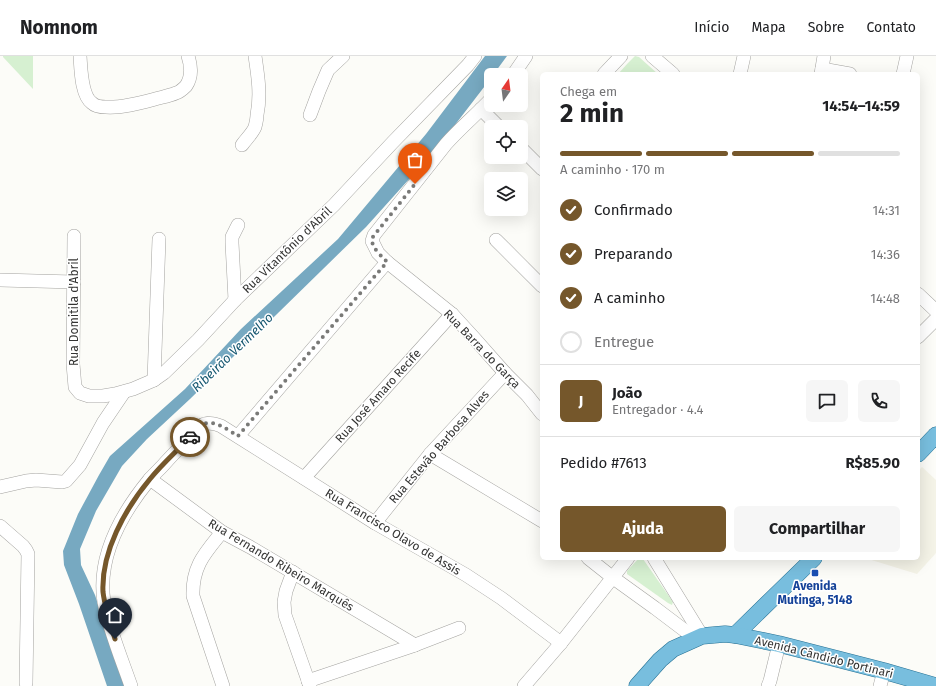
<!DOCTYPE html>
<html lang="pt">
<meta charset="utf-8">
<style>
:root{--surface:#fff;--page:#f6f6f6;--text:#202124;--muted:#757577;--line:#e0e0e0;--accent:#75572b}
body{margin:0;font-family:"Fira Sans",sans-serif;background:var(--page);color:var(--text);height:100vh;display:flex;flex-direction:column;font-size:15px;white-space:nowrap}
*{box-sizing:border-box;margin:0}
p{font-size:13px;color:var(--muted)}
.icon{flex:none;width:22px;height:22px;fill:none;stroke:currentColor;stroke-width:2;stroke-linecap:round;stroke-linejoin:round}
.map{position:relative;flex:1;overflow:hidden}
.details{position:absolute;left:540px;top:16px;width:380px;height:488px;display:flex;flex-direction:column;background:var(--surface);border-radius:6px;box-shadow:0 4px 16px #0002}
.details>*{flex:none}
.needle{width:26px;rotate:14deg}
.tools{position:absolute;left:484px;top:12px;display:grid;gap:8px}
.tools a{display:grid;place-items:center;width:44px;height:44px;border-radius:6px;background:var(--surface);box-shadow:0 4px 16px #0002;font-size:20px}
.pin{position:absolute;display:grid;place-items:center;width:34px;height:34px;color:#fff;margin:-41px -17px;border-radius:50% 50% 50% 0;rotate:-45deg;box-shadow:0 0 4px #0007}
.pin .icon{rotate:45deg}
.courier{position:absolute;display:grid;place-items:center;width:40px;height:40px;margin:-20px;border:3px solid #75572b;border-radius:50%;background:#fff;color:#222;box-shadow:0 1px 5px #0007}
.headline em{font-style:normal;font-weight:700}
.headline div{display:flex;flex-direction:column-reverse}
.headline{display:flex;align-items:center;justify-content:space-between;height:68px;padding:0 20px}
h1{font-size:26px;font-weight:700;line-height:30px}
.bar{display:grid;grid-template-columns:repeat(4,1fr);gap:6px 4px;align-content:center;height:48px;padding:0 20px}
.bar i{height:5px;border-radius:3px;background:var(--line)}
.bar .current{background:var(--accent)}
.bar p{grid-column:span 4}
.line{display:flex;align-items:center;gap:10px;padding:0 20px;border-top:1px solid var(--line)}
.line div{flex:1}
.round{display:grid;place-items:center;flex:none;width:42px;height:42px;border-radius:6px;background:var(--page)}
ol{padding:0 20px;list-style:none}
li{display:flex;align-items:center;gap:12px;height:44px}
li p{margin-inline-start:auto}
li .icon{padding:4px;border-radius:50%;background:var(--accent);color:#fff;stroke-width:4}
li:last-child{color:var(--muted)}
li i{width:22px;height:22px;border:2px solid var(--line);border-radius:50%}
.action{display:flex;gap:8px;margin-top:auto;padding:8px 20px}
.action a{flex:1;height:46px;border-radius:6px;background:var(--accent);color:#fff;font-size:16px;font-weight:700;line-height:46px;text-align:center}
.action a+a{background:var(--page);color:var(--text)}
header{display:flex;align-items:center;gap:24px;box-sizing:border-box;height:56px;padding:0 20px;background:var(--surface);border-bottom:1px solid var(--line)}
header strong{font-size:19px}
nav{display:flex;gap:22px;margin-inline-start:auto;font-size:14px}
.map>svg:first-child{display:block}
.built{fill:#f4f3e7}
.green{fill:#d6f0d1}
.water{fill:#77a9c1}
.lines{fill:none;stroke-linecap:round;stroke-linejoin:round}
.minor-casing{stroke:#a4a3a0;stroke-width:14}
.major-casing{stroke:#267194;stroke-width:17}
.minor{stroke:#fff;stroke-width:13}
.major{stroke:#78bede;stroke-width:16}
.done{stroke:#7a7a78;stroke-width:4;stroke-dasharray:0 7.2}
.route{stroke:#75572b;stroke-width:5}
.transit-dot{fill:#1a4fb4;stroke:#fff;stroke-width:1.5}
.labels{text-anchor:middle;stroke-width:3;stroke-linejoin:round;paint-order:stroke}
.street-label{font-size:12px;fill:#343433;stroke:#fff}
.transit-label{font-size:12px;font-weight:bold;fill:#164399;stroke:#fff}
.water-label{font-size:13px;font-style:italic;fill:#185972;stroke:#fff}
</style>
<header>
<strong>Nomnom</strong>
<nav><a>Início</a><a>Mapa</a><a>Sobre</a><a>Contato</a></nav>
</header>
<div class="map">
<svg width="936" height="630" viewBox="0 0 936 630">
<rect width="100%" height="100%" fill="#fcfcf8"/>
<polygon class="built" points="922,411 936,424 936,497 917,518 865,502 918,502 918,415"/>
<g class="green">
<polygon points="3,0 33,0 33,33 3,1"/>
<polygon points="635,0 639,1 658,18 618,18 628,7"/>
<polygon points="639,502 643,503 673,546 672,549 668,547 627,518 627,515"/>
</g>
<polygon class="water" points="485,0 507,0 493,19 491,19 491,22 438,91 366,171 190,343 147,383 122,410 96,455 80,493 81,509 95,539 125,630 107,630 79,548 64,509 63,495 78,458 99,419 110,400 185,333 241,273 338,183 426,78"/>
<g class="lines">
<g class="minor-casing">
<g id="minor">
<path d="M80,0C81,13 81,39 92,47C95,50 102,51 106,51C122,52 140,47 155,43C162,41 169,40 176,37C180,36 183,33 186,30C192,21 191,9 188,0"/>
<polyline points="652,0 673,18"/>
<polyline points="822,13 850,18"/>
<polyline points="604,18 621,0"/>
<polyline points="740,18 744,0"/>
<polyline points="821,18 824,0"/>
<polyline points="903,18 907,0"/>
<polyline points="513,19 526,0"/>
<path d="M491,43C476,59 460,72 446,88L374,179L372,185L378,197L387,206L452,258L474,282L505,317L527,339L542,358"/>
<polyline points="481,53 499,71"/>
<polyline points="310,59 319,35 328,14 343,0"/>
<path d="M242,89C246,83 252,78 255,71C256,67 257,63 257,59C261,39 258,20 255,0"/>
<polyline points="521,92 542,113"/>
<polyline points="74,180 73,308 75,331 80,337 89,340 103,340 115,338 133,333 154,324 164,317 198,284 235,244 334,149 393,86 468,9 475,0"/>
<polyline points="496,184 542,230"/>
<polyline points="0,224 74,226"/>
<polyline points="918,238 936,255"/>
<polyline points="235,244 232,187 232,181 238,169"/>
<polyline points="918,281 936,263"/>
<polyline points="154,324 159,183"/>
<polyline points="238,380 387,206"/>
<polyline points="430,398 542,465"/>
<polyline points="304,422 452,258"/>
<polyline points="150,423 222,476 250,491 415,589"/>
<polyline points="0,431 26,425 36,424 62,426 66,425 80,409 103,367 124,336"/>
<polyline points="375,467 430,398 505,317"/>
<polyline points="0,470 23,490 26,494 28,498 26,627"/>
<path d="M222,476C205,497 192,510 193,540L223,630"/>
<polyline points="588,502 612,521 655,552 696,583"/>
<polyline points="654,502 702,580"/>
<polyline points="293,516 286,535 284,546 285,559 310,630"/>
<polyline points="308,625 415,589 459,572"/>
<path d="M131,630C122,604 109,573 104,546C97,501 122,457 149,424C155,417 161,412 166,406C177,394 189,382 200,370C207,366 213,367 221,370L375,467L466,519L501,542L561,587"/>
<polyline points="524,630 561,587 628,502"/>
<polyline points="768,630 770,625 779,588"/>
<polyline points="880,630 884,615"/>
</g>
</g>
<g class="major-casing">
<g id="major">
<polyline points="918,398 936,379"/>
<polyline points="735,579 814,502"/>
<polyline points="637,630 660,604 673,593 702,580 725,578 735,579 779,588 884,615 936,630"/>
</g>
</g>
<use href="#minor" class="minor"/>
<use href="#major" class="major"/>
</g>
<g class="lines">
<path class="done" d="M190,381C193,377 197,372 201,369C213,362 228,374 238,380L387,206C381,199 371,192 372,182L415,128"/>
<path class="route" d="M115,583C110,567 105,552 103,536C101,496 125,453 150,423C162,408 177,395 190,381"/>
</g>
<rect class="transit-dot" x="811" y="513" width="8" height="8" rx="2"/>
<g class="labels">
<g class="street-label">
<text transform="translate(287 194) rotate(-44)" y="4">Rua Vitantônio d'Abril</text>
<text transform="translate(74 256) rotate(-90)" y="4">Rua Domitila d'Abril</text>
<text transform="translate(482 293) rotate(46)" y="4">Rua Barra do Garça</text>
<text transform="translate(378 340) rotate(-48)" y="4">Rua José Amaro Recife</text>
<text transform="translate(439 391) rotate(-49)" y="4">Rua Estevão Barbosa Alves</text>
<text transform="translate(393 476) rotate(31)" y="4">Rua Francisco Olavo de Assis</text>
<text transform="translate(281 509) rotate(31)" y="4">Rua Fernando Ribeiro Marquês</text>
<text transform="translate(824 601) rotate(14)" y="4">Avenida Cândido Portinari</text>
</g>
<g class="transit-label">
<text x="815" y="534">Avenida<tspan x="815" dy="14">Mutinga, 5148</tspan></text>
</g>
<g class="water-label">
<text transform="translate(232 296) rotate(-44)" y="5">Ribeirão Vermelho</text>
</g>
</g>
</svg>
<div class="tools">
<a><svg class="needle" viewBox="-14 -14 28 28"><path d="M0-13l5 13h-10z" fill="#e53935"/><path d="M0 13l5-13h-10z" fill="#757577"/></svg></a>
<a><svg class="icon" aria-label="locate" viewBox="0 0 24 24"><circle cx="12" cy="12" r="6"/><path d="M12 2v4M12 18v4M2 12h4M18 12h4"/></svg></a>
<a><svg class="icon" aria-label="layers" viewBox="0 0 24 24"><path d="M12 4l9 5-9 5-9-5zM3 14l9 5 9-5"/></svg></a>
</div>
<div class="pin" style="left:415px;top:128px;background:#ea580c"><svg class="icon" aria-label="bag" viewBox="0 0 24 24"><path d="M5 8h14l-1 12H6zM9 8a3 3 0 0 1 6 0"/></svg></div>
<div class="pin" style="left:115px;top:583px;background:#1f2937"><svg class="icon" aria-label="home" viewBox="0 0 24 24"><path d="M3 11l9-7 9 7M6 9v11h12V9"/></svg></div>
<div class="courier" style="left:190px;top:381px"><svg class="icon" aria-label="car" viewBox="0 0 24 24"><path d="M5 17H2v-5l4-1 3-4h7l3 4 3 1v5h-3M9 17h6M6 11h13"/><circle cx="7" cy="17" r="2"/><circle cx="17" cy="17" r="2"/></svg></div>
<section class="details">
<div class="headline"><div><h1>2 min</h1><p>Chega em</p></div><em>14:54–14:59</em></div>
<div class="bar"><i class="current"></i><i class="current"></i><i class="current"></i><i></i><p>A caminho · 170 m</p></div>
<ol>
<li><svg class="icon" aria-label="check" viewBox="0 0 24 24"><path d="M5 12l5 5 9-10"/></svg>Confirmado<p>14:31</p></li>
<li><svg class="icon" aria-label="check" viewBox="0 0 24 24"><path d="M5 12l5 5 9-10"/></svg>Preparando<p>14:36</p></li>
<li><svg class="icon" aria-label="check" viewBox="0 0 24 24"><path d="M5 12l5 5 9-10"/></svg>A caminho<p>14:48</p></li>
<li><i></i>Entregue</li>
</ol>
<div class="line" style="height:72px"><b class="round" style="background:var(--accent);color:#fff">J</b><div><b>João</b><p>Entregador · 4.4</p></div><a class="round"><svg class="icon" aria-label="chat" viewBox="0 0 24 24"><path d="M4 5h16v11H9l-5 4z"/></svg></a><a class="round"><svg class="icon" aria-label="phone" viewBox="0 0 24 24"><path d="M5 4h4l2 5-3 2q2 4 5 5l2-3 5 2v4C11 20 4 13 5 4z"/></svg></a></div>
<div class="line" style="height:52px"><div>Pedido #7613</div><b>R$85.90</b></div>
<div class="action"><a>Ajuda</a><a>Compartilhar</a></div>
</section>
</div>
